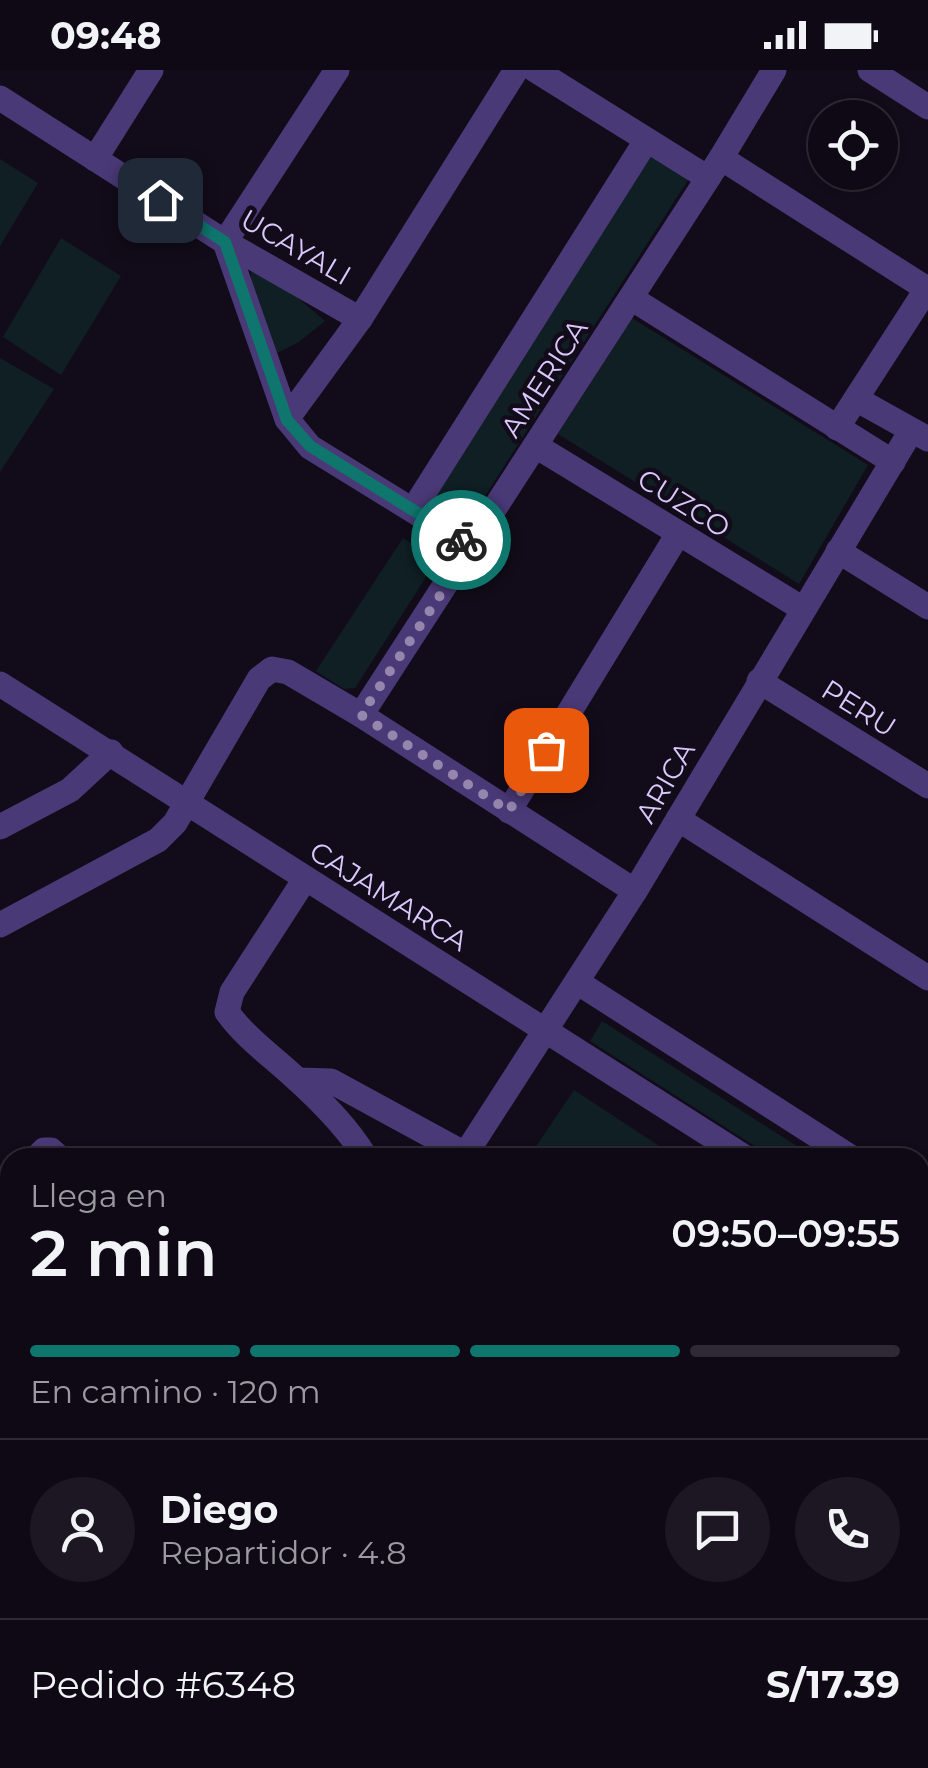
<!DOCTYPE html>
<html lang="es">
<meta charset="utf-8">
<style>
:root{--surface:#0e0914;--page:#1c1722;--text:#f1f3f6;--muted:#9b9aa0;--line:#2e2a34;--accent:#0f766e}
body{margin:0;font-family:Montserrat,sans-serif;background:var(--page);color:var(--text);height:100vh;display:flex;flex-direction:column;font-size:38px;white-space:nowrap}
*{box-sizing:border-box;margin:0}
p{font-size:32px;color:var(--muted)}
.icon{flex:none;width:55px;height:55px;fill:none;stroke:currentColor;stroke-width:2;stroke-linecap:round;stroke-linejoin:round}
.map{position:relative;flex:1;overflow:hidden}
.sheet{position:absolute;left:0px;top:1078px;width:930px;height:622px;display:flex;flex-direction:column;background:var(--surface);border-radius:30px 30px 0 0;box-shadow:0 2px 8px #0004,0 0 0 2px var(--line)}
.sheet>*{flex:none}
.tools{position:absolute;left:808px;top:30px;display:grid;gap:20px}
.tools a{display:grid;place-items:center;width:90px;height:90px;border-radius:50%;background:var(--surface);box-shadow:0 2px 8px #0004,0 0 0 2px var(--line);font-size:50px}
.pin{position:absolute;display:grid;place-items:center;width:85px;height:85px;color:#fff;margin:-42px;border-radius:20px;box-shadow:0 5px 15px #0006}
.courier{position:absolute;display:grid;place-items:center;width:100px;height:100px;margin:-50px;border:8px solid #0f766e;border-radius:50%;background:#fff;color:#222;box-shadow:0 2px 12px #0007}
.overview em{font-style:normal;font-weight:600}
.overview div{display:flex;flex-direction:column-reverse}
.overview{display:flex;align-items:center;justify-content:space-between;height:170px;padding:0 30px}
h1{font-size:65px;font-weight:600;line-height:75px}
.bar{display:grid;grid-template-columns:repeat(4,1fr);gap:15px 10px;align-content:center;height:120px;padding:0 30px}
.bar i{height:12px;border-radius:8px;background:var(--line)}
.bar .on{background:var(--accent)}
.bar p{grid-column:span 4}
.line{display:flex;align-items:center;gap:25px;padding:0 30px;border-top:2px solid var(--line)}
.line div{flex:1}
.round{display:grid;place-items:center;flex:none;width:105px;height:105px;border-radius:52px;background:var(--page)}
.status{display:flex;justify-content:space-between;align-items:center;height:70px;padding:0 50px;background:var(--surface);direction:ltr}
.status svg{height:28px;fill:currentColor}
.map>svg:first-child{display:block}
.green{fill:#0f1f24}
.building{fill:#27193a;stroke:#452c65;stroke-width:2.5}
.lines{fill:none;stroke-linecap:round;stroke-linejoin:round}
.minor{stroke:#4a3977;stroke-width:25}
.done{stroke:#9486ad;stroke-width:10;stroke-dasharray:0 18}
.route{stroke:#0f766e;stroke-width:12}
.labels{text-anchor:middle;stroke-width:9;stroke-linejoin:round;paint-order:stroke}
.street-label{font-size:28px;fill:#dac8fc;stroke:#120c1a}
</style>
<div class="status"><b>09:48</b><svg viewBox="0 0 49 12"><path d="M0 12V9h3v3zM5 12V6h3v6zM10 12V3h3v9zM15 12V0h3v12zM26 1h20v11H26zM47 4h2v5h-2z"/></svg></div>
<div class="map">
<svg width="928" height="1698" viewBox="0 0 928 1698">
<rect width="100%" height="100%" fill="#120c1a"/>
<g class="green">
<polygon points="637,74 690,107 463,460 412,426"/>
<polygon points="0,89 38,113 0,176"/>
<polygon points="61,168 121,206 61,305 3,267"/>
<polygon points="251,202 277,210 325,251 299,272 277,283 251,225"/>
<polygon points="632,248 868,395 799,514 558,364"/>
<polygon points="0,288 54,319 0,402"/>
<polygon points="403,468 437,490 355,618 344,619 316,601"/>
<polygon points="602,951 814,1087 772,1087 590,971"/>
<polygon points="574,1020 676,1087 529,1087"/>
</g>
<g class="building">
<polygon points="928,1406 928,1503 920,1515 920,1419"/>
<polygon points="849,1690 911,1690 923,1698 861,1698"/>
</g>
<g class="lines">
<g class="minor">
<polyline points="337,0 225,172 287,349 310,377 472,477"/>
<polyline points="535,0 708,108"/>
<polyline points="870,0 928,37"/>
<polyline points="0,28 225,172 360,249"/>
<polyline points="721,88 927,219"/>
<polyline points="95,89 151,0"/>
<polyline points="631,228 893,392"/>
<polyline points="856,329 928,369"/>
<polyline points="287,349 360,249 516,0"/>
<polyline points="837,358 928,217"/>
<polyline points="536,376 803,539"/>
<polyline points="413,440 646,71"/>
<polyline points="838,481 928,537"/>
<polyline points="759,611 928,716"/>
<polyline points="0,614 746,1088"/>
<polyline points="361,645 721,88 774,0"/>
<polyline points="509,741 678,464"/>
<polyline points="678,749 928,908"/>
<polyline points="0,757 70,720 111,682"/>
<path d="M305,809L232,922L227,942C244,966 269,984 291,1004C318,1028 347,1056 366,1088"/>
<polyline points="0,855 158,770 175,753 259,609 272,599 288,602 361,645 635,821"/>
<polyline points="577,912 852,1088"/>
<polyline points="298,1010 331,1011 465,1084"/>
<polyline points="36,1088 44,1080 51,1080 60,1088"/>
<polyline points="463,1088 635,821 911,361"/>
<polyline points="0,1121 10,1112"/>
<polyline points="920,1131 928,1136"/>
<polyline points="928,1205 924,1226 928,1257"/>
<polyline points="0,1244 10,1250"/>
<polyline points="920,1299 928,1288"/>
<polyline points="75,1698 79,1690"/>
<polyline points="166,1698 167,1690"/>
<polyline points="657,1698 662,1690"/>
</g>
</g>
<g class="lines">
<polyline class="done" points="461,470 472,477 361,645 509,741 546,680"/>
<polyline class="route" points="160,130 225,172 287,350 310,376 461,470"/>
</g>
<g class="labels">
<g class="street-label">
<text transform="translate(296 177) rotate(30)" y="10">UCAYALI</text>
<text transform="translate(544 308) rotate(-57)" y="10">AMERICA</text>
<text transform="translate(684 433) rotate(32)" y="10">CUZCO</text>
<text transform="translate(859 638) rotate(32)" y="10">PERU</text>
<text transform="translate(665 712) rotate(-60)" y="10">ARICA</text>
<text transform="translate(389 826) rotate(32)" y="10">CAJAMARCA</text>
</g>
</g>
</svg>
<div class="tools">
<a><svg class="icon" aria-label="locate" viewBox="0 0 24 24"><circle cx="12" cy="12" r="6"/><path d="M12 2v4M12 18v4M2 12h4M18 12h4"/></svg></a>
</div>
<div class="pin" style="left:546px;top:680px;background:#ea580c"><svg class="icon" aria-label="bag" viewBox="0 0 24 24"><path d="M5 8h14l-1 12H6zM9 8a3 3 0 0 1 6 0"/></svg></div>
<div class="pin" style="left:160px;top:130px;background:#1f2937"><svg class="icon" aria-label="home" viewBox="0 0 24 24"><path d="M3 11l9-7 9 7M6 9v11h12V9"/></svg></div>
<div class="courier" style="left:461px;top:470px"><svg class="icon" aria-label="bike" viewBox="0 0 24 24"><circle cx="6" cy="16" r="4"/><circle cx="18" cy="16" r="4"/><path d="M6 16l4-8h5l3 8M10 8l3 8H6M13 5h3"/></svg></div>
<section class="sheet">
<div class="overview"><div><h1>2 min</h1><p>Llega en</p></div><em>09:50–09:55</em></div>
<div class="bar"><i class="on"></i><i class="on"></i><i class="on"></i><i></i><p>En camino · 120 m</p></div>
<div class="line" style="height:180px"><a class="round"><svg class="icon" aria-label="person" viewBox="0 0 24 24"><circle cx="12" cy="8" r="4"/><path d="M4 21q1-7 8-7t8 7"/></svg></a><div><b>Diego</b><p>Repartidor · 4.8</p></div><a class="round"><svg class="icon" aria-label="chat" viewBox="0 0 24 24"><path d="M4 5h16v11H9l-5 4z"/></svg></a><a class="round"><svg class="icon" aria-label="phone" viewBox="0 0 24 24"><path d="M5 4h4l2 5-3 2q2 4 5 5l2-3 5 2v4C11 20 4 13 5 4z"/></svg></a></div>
<div class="line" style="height:130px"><div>Pedido #6348</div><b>S/17.39</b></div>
</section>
</div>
